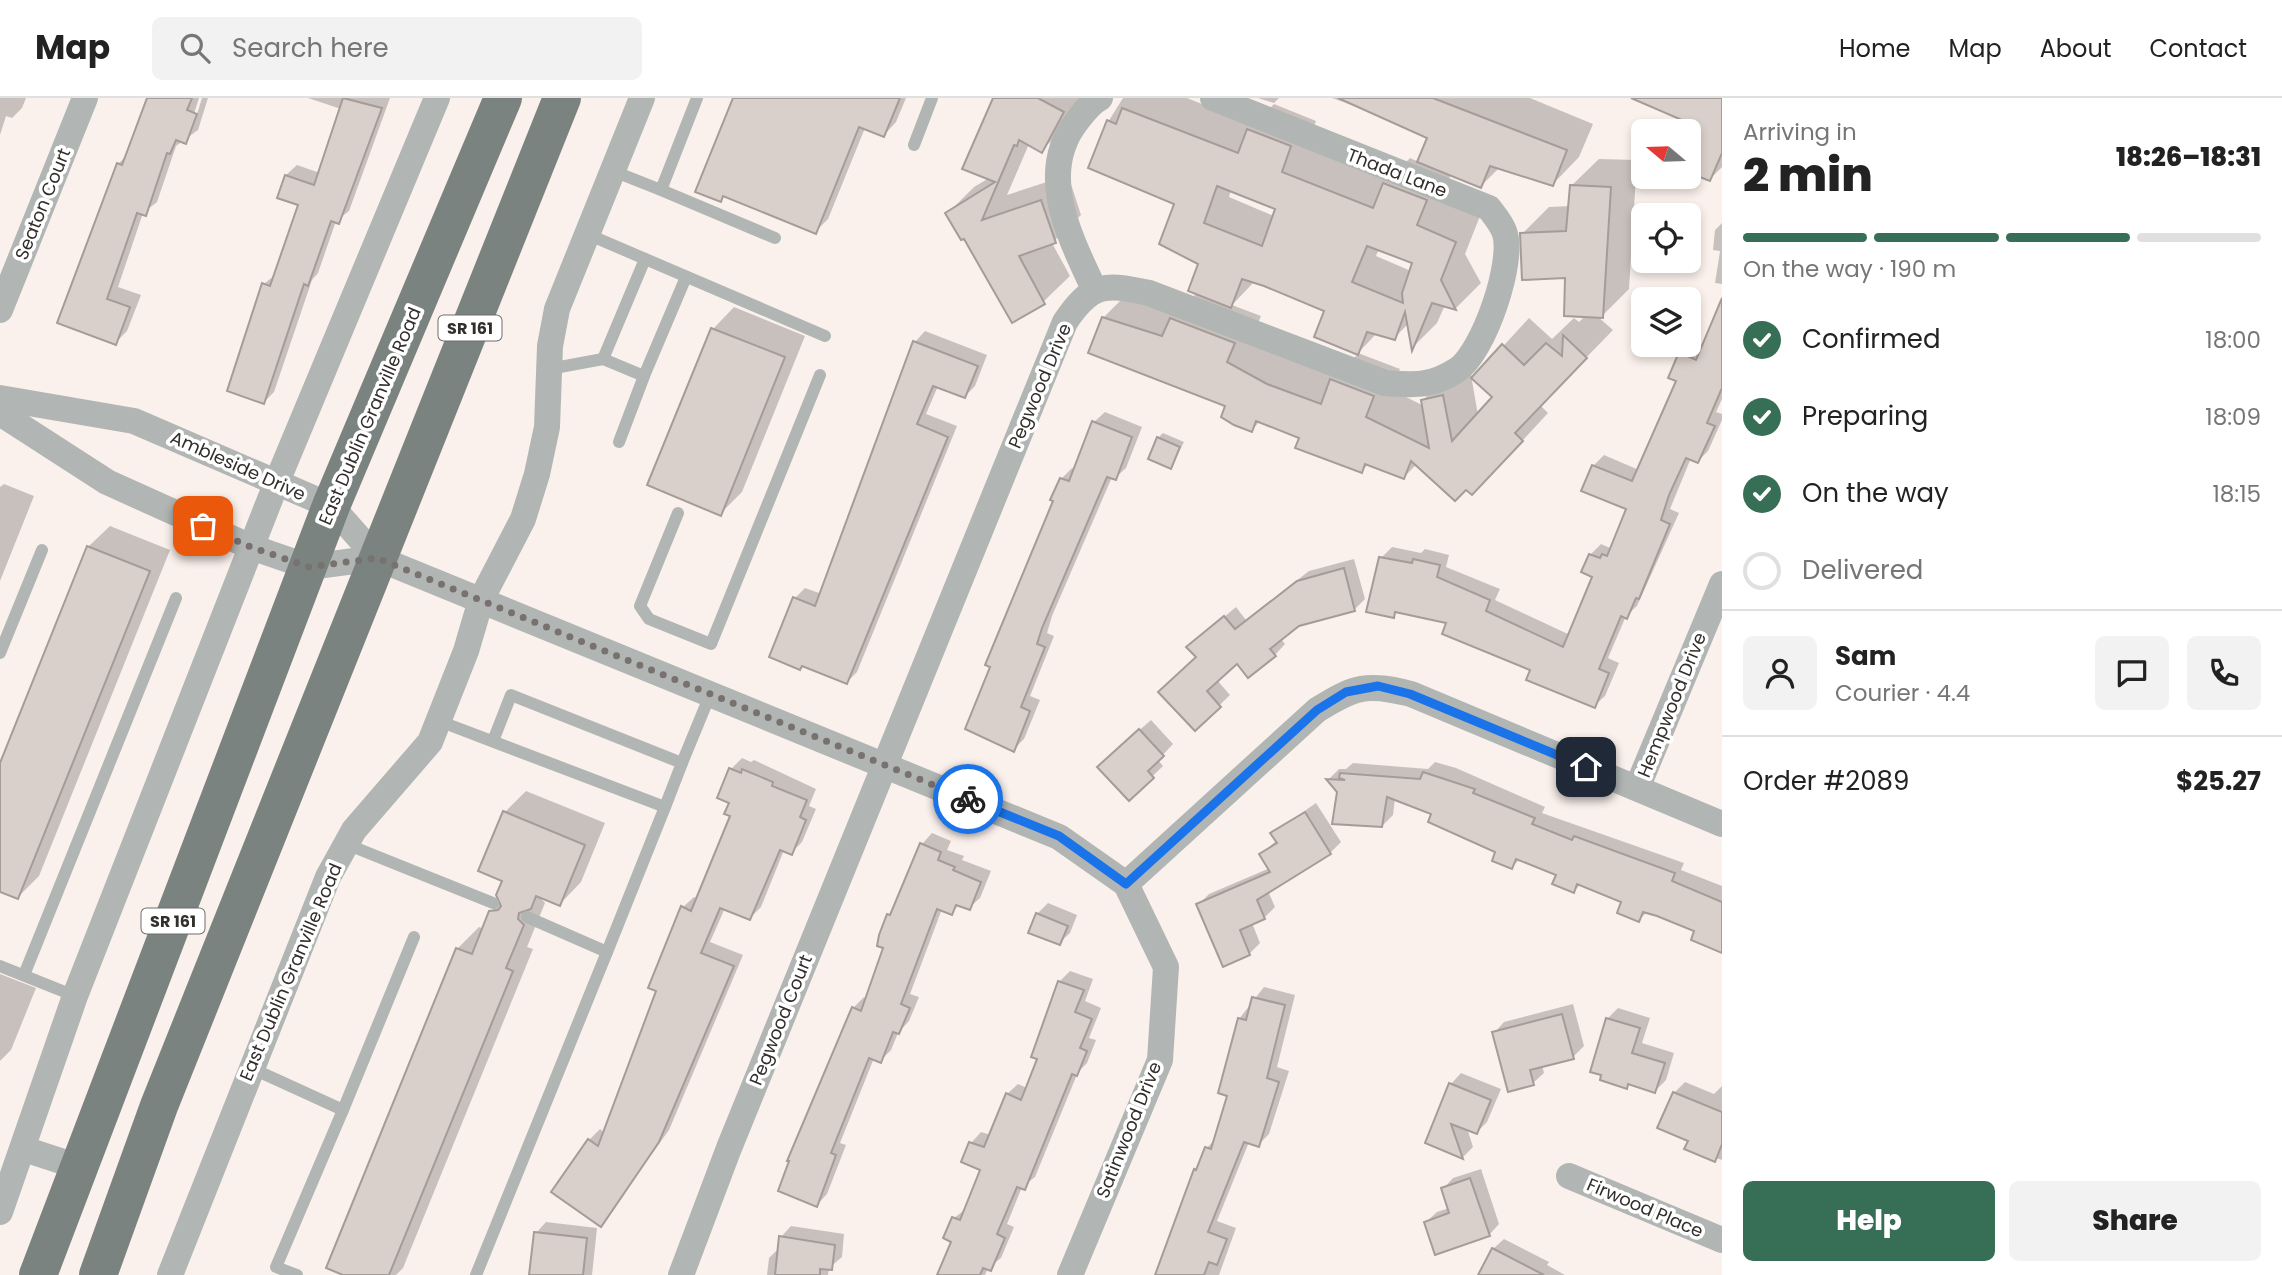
<!DOCTYPE html>
<meta charset="utf-8">
<style>
:root{--surface:#fff;--page:#f2f2f2;--text:#222;--muted:#767676;--line:#e0e0e0;--accent:#366e56}
body{margin:0;font-family:Poppins,sans-serif;background:var(--page);color:var(--text);height:100vh;display:flex;flex-direction:column;font-size:26px;white-space:nowrap}
*{box-sizing:border-box;margin:0}
p{font-size:23px;color:var(--muted)}
.icon{flex:none;width:38px;height:38px;fill:none;stroke:currentColor;stroke-width:2;stroke-linecap:round;stroke-linejoin:round}
.map{position:relative;flex:1;overflow:hidden}
.details{display:flex;flex-direction:column;background:var(--surface);width:560px}
.details>*{flex:none}
.needle{width:46px;rotate:289deg}
.fabs{position:absolute;left:1631px;top:21px;display:grid;gap:14px}
.fabs a{display:grid;place-items:center;width:70px;height:70px;border-radius:10px;background:var(--surface);box-shadow:0 4px 10px #0003;font-size:35px}
.pin{position:absolute;display:grid;place-items:center;width:60px;height:60px;color:#fff;margin:-30px;border-radius:14px;box-shadow:0 4px 10px #0006}
.courier{position:absolute;display:grid;place-items:center;width:70px;height:70px;margin:-35px;border:5px solid #1a73e8;border-radius:50%;background:#fff;color:#222;box-shadow:0 2px 9px #0007}
.summary em{font-style:normal;font-weight:800}
.summary div{display:flex;flex-direction:column-reverse}
.summary{display:flex;align-items:center;justify-content:space-between;height:119px;padding:0 21px}
h1{font-size:46px;font-weight:800;line-height:52px}
.bar{display:grid;grid-template-columns:repeat(4,1fr);gap:10px 7px;align-content:center;height:84px;padding:0 21px}
.bar i{height:9px;border-radius:5px;background:var(--line)}
.bar .active{background:var(--accent)}
.bar p{grid-column:span 4}
.line{display:flex;align-items:center;gap:18px;padding:0 21px;border-top:2px solid var(--line)}
.line div{flex:1}
.round{display:grid;place-items:center;flex:none;width:74px;height:74px;border-radius:10px;background:var(--page)}
ol{padding:0 21px;list-style:none}
li{display:flex;align-items:center;gap:21px;height:77px}
li p{margin-inline-start:auto}
li .icon{padding:7px;border-radius:50%;background:var(--accent);color:#fff;stroke-width:4}
li:last-child{color:var(--muted)}
li i{width:38px;height:38px;border:4px solid var(--line);border-radius:50%}
.action{display:flex;gap:14px;margin-top:auto;padding:14px 21px}
.action a{flex:1;height:80px;border-radius:10px;background:var(--accent);color:#fff;font-size:28px;font-weight:800;line-height:80px;text-align:center}
.action a+a{background:var(--page);color:var(--text)}
header{display:flex;align-items:center;gap:42px;box-sizing:border-box;height:98px;padding:0 35px;background:var(--surface);border-bottom:2px solid var(--line)}
header strong{font-size:33px}
nav{display:flex;gap:38px;margin-inline-start:auto;font-size:24px}
.search{width:490px;height:63px;background:var(--page);display:flex;align-items:center;gap:18px;box-sizing:border-box;padding:0 24px;border-radius:10px;color:var(--muted);font-size:26px}
main{display:flex;flex:1;min-height:0}
.map>svg:first-child{display:block}
.shadow{fill:#0003;fill-rule:evenodd}
.building{fill:#dad0cb;stroke:#a59b97;stroke-width:2;fill-rule:evenodd}
.lines{fill:none;stroke-linecap:round;stroke-linejoin:round}
.service{stroke:#b1b6b5;stroke-width:12}
.minor{stroke:#b1b6b5;stroke-width:26}
.primary{stroke:#7b8381;stroke-width:38}
.done{stroke:#78726f;stroke-width:7;stroke-dasharray:0 12.6}
.route{stroke:#1a73e8;stroke-width:9}
.labels{text-anchor:middle;stroke-width:7;stroke-linejoin:round;paint-order:stroke}
.shield{fill:#fff;stroke:#706d6b;stroke-width:2}
.shield-label{font-size:16px;font-weight:bold;fill:#322e2c}
.street-label{font-size:18px;fill:#322e2c;stroke:#fff}
</style>
<header>
<strong>Map</strong>
<div class="search"><svg class="icon" aria-label="search" viewBox="0 0 24 24"><circle cx="10" cy="10" r="6"/><path d="M15 15l6 6"/></svg>Search here</div>
<nav><a>Home</a><a>Map</a><a>About</a><a>Contact</a></nav>
</header>
<main>
<div class="map">
<svg width="1722" height="1177" viewBox="0 0 1722 1177">
<rect width="100%" height="100%" fill="#fbf1ec"/>
<g class="shadow">
<polygon points="0,0 26,0 22,10 12,20 6,18 0,37"/>
<polygon points="149,0 199,0 189,32 192,32 202,0 208,0 198,32 176,48 157,104 143,115 118,189 141,197 127,233 115,245 59,223 118,66 128,56"/>
<polygon points="308,0 390,0 349,113 336,123 318,175 312,182 274,294 264,304 264,186 276,176 300,106 286,77 297,67 320,75 341,11"/>
<polygon points="735,0 906,0 896,24 884,37 865,30 828,121 815,134 725,97 720,102"/>
<polygon points="994,0 1082,0 1068,27 1041,53 1029,46 1007,97 1068,77 1081,117 1052,145 1070,178 1043,204 964,138 947,116 974,89 989,80"/>
<path d="M1123,0H1187L1254,27L1274,6L1316,23L1307,48L1389,81L1410,60L1419,64L1429,39L1389,20L1332,0H1530L1593,26L1579,59L1553,86L1500,69L1481,88L1451,76L1441,102L1480,118L1465,156L1481,185L1456,210L1445,207L1437,225L1413,249L1409,225L1394,240L1377,235L1358,255L1400,271L1392,292L1424,308L1423,302L1449,275L1470,271L1478,317L1494,299L1474,280L1529,220L1552,241L1574,220L1579,224L1586,217L1567,178L1522,136L1549,109L1570,108L1572,87L1599,61L1637,62L1629,191L1602,218H1597L1613,232L1540,307L1548,315L1499,368L1417,366L1404,379L1369,366L1361,373L1301,339L1260,323L1252,332L1227,307L1103,220L1130,193L1182,209L1197,195L1201,165L1177,105L1108,24ZM1231,92L1277,110L1274,118L1229,99ZM1379,151L1414,164L1411,173L1376,158ZM1255,183L1327,213L1358,256L1338,276L1253,237L1261,218L1232,207Z"/>
<polygon points="1258,0 1279,0 1274,5"/>
<polygon points="1669,0 1722,0 1722,69 1710,81 1689,73 1689,33 1680,33 1685,21"/>
<polygon points="1722,125 1722,186 1715,185 1720,153 1713,152 1715,132"/>
<polygon points="734,209 805,238 742,394 720,416 649,387 713,231"/>
<polygon points="1722,212 1722,301 1716,314 1722,316 1722,322 1708,353 1698,363 1691,360 1670,411 1679,415 1637,508 1626,518 1608,560 1619,565 1605,598 1594,608 1449,524 1398,513 1393,518 1381,460 1392,449 1421,455 1425,451 1449,457 1446,469 1500,491 1495,502 1570,537 1594,478 1590,457 1601,446 1610,450 1628,410 1593,368 1604,357 1639,372 1678,282 1680,255 1691,245 1703,250"/>
<polygon points="925,233 987,257 975,288 965,298 938,288 926,316 957,328 857,574 847,584 795,500 805,490 822,496 915,244"/>
<polygon points="1105,314 1142,329 1126,370 1115,380 1112,379 1052,518 1047,535 1054,538 1030,598 1040,602 1024,641 1013,652 1055,402 1061,381 1072,370 1075,371 1094,324"/>
<polygon points="1163,335 1184,344 1171,369 1158,340"/>
<polygon points="4,386 34,398 0,483 0,389"/>
<polygon points="110,428 170,452 39,778 18,799 0,792 0,670 88,449"/>
<polygon points="1354,461 1365,501 1354,512 1298,527 1281,541 1285,546 1275,557 1237,563 1217,582 1230,597 1195,631 1198,559 1188,549 1236,509 1246,522 1309,473"/>
<polygon points="1151,622 1173,646 1158,662 1163,668 1129,701 1110,658"/>
<polygon points="742,660 751,664 754,662 816,691 809,708 816,711 802,744 791,755 784,752 761,809 750,820 725,810 710,844 743,857 669,1032 601,1127 554,1094 589,1042 600,1031 605,1035 658,892 683,809 694,799 698,801 732,717 731,671"/>
<polygon points="1435,664 1456,670 1545,709 1542,715 1684,765 1681,772 1722,788 1722,854 1697,832 1647,814 1639,822 1624,803 1581,786 1574,793 1558,776 1520,761 1512,769 1498,753 1434,715 1395,700 1393,717 1382,728 1339,694 1329,681 1339,671 1346,671 1353,665 1428,671"/>
<polygon points="526,693 605,725 581,784 560,806 537,796 545,805 527,849 533,851 403,1170 396,1177 347,1177 457,851 479,829 484,831 491,814 501,803 505,714"/>
<polygon points="1316,705 1341,744 1330,755 1268,793 1275,809 1264,820 1252,825 1260,845 1249,856 1198,807 1209,796 1270,770 1261,756 1277,742 1273,735"/>
<polygon points="932,735 951,743 947,752 964,758 962,762 991,773 980,800 969,810 960,806 951,815 942,811 910,896 919,899 909,923 898,935 891,952 880,963 874,960 840,1045 846,1047 827,1096 817,1107 853,910 864,899 867,901 885,849 889,817 895,811 922,746"/>
<polygon points="1048,805 1077,817 1070,835 1059,845 1037,816"/>
<polygon points="1070,873 1093,881 1085,903 1101,910 1089,940 1096,942 1087,965 1078,974 1035,1079 1022,1089 1007,1126 1014,1129 1001,1160 988,1170 985,1177 939,1177 954,1143 954,1120 967,1110 982,1071 964,1063 971,1045 981,1034 991,1037 1007,996 1018,986 1027,990 1039,960 1059,884"/>
<polygon points="0,876 36,890 11,952 0,963"/>
<polygon points="1264,889 1295,897 1277,969 1289,973 1269,1036 1258,1047 1249,1044 1217,1123 1236,1130 1219,1177 1154,1177 1164,1160 1195,1072 1207,1050 1215,1041 1229,997 1239,921"/>
<polygon points="1573,906 1584,948 1573,959 1542,967 1544,975 1533,985 1494,935 1504,924"/>
<polygon points="1618,910 1650,920 1642,945 1674,955 1666,982 1655,993 1631,985 1627,989 1603,976 1607,921"/>
<polygon points="1461,975 1501,991 1487,1024 1477,1034 1467,1030 1473,1049 1463,1059 1427,1044 1451,986"/>
<polygon points="1685,984 1714,996 1722,988 1722,1062 1687,1050 1690,1042 1660,1030 1674,995"/>
<polygon points="1481,1071 1499,1126 1489,1137 1426,1124 1437,1114 1449,1110 1443,1091 1453,1080"/>
<polygon points="546,1124 597,1130 592,1177 531,1177 536,1135"/>
<polygon points="791,1128 844,1136 842,1159 829,1170 828,1177 767,1177 769,1160 780,1149 781,1139"/>
<polygon points="1504,1141 1549,1164 1547,1167 1565,1177 1480,1177 1493,1151"/>
</g>
<g class="building">
<polygon points="147,0 192,0 187,12 197,16 186,46 176,42 170,56 167,55 146,118 137,115 107,201 130,209 116,247 57,225 117,65 122,67"/>
<polygon points="343,0 382,10 339,126 331,123 308,188 304,186 264,306 227,293 262,185 270,188 298,107 277,100 285,77 314,87"/>
<polygon points="733,0 900,0 884,39 859,29 816,136 723,98 721,104 695,94"/>
<polygon points="993,0 1038,0 1064,14 1042,55 1019,42 1017,48 1014,47 982,122 1041,102 1056,145 1019,158 1045,206 1012,225 964,141 961,142 945,115 995,84 962,71"/>
<polygon points="1338,0 1433,0 1567,52 1553,88 1490,68 1481,90 1417,64 1427,40"/>
<polygon points="1631,0 1722,0 1722,55 1710,83 1689,75 1689,33 1678,33 1682,22"/>
<path d="M1122,10L1238,55L1247,31L1291,48L1282,74L1373,110L1383,85L1427,102L1417,127L1456,144L1441,182L1456,212L1432,205L1412,253L1405,214L1395,242L1367,234L1358,257L1314,239L1324,213L1264,188L1242,181L1231,210L1188,193L1198,166L1159,146L1174,106L1088,70L1107,22L1116,26ZM1217,88L1275,111L1262,148L1204,125ZM1367,148L1412,165L1402,195L1403,205L1352,184Z"/>
<polygon points="1570,87 1611,89 1603,220 1564,218 1565,180 1522,182 1520,135 1566,133"/>
<polygon points="1722,200 1722,290 1707,325 1715,328 1698,365 1686,360 1669,397 1661,422 1670,426 1639,501 1636,500 1627,521 1621,518 1599,571 1609,575 1595,610 1526,582 1530,572 1442,536 1446,525 1395,514 1394,520 1366,514 1379,459 1412,465 1413,461 1440,467 1437,479 1490,502 1486,513 1563,549 1592,479 1581,474 1589,456 1600,460 1602,456 1607,458 1626,411 1581,393 1592,367 1632,383 1676,283 1668,280 1679,254 1696,262"/>
<polygon points="1102,219 1162,238 1170,220 1235,245 1227,264 1267,286 1321,306 1330,281 1374,298 1366,319 1429,350 1421,302 1443,297 1452,343 1492,299 1471,280 1502,246 1524,267 1546,245 1562,258 1563,237 1587,260 1515,335 1523,343 1472,397 1466,392 1455,403 1411,363 1404,381 1365,366 1362,375 1295,350 1299,340 1256,323 1252,334 1234,327 1221,319 1225,308 1088,255"/>
<polygon points="711,230 785,259 721,418 647,387"/>
<polygon points="913,243 978,268 965,300 933,288 917,326 948,339 847,586 802,568 800,572 769,559 793,499 815,508"/>
<polygon points="1092,323 1132,339 1116,382 1107,379 1042,530 1037,546 1045,549 1021,609 1030,613 1014,654 965,631 990,569 985,567 1053,403 1050,402 1060,380 1069,383"/>
<polygon points="1157,339 1180,349 1171,371 1148,361"/>
<polygon points="87,448 150,473 18,801 0,794 0,665"/>
<polygon points="1344,470 1355,513 1299,528 1270,551 1276,558 1248,580 1237,566 1207,593 1221,609 1195,633 1158,594 1196,559 1186,549 1224,518 1235,531 1297,483"/>
<polygon points="1139,631 1164,658 1148,673 1154,680 1129,703 1097,669"/>
<polygon points="729,670 741,675 742,671 773,684 772,688 807,702 800,719 806,722 792,757 780,752 750,822 720,810 701,855 734,868 659,1044 601,1129 551,1094 588,1041 598,1048 656,893 648,890 681,808 691,813 730,718 724,716 729,705 717,700"/>
<polygon points="1423,674 1475,691 1473,695 1535,720 1532,726 1572,742 1574,738 1675,775 1672,783 1722,804 1722,855 1691,842 1694,833 1657,818 1643,814 1639,824 1617,815 1621,804 1577,786 1574,795 1552,786 1556,777 1516,761 1512,771 1492,763 1495,754 1428,724 1431,716 1387,699 1382,729 1332,726 1337,694 1326,681 1345,682 1339,680 1340,675 1420,681"/>
<polygon points="503,713 585,747 560,808 536,798 531,811 519,815 518,821 524,827 506,870 513,873 389,1177 343,1177 326,1170 456,850 472,856 489,813 498,812 501,808 496,797 502,783 478,773"/>
<polygon points="1305,714 1331,756 1257,802 1265,821 1240,832 1250,857 1223,869 1196,806 1270,774 1259,756 1277,745 1270,735"/>
<polygon points="920,745 941,754 938,762 955,769 953,772 981,784 970,812 956,807 952,817 937,811 901,906 910,910 899,936 893,934 881,965 869,960 831,1055 836,1057 817,1109 778,1093 789,1063 787,1063 852,909 861,913 883,850 877,848 879,837 887,816 890,817"/>
<polygon points="1036,815 1068,828 1060,847 1028,835"/>
<polygon points="1058,883 1084,892 1075,914 1092,921 1080,950 1087,953 1077,978 1072,976 1025,1092 1017,1089 997,1136 1005,1140 991,1173 983,1170 980,1177 937,1177 951,1144 943,1140 952,1119 960,1122 980,1072 961,1064 969,1044 984,1049 1006,995 1021,1002 1037,961 1031,959"/>
<polygon points="1252,899 1285,907 1267,980 1279,984 1259,1049 1244,1044 1208,1134 1227,1141 1217,1167 1209,1164 1204,1177 1155,1177 1194,1071 1196,1072 1205,1049 1211,1051 1227,998 1218,995 1238,920 1246,922"/>
<polygon points="1562,916 1574,961 1530,972 1534,987 1508,994 1492,934"/>
<polygon points="1606,920 1640,930 1632,955 1665,965 1655,995 1628,986 1627,991 1600,982 1601,977 1590,974"/>
<polygon points="1449,985 1491,1002 1477,1036 1451,1026 1463,1061 1425,1045"/>
<polygon points="1673,994 1722,1014 1722,1046 1715,1064 1684,1051 1688,1043 1657,1030"/>
<polygon points="1470,1080 1490,1138 1435,1157 1424,1124 1449,1115 1441,1090"/>
<polygon points="534,1134 587,1140 583,1177 529,1177"/>
<polygon points="779,1138 835,1147 832,1172 820,1171 820,1177 775,1177"/>
<polygon points="1492,1150 1544,1177 1478,1177"/>
</g>
<g class="lines">
<g class="service">
<polyline points="914,47 932,0"/>
<polyline points="613,73 661,92 697,0"/>
<polyline points="661,92 775,140"/>
<polyline points="587,136 825,238"/>
<polyline points="603,261 645,161"/>
<polyline points="549,271 603,261 644,278 619,344"/>
<polyline points="644,278 686,179"/>
<polyline points="678,415 640,508 649,521 711,546 820,277"/>
<polyline points="0,555 42,452"/>
<polyline points="439,623 665,709 682,665 511,597 493,643"/>
<polyline points="682,665 710,597"/>
<polyline points="346,746 493,805"/>
<polyline points="607,854 665,709"/>
<polyline points="0,868 75,898"/>
<polyline points="24,877 176,500"/>
<polyline points="251,970 343,1012 276,1169 297,1177"/>
<polyline points="343,1012 414,839"/>
<polyline points="476,1177 607,854 527,819"/>
</g>
<g class="minor">
<path d="M1094,191C1070,139 1036,75 1077,23C1084,14 1090,5 1100,0"/>
<polyline points="0,212 85,0"/>
<polyline points="0,300 134,323 331,408 377,460 1059,739 1126,786 1166,869 1160,962 1070,1177"/>
<polyline points="0,315 107,384 251,449 309,469 377,460"/>
<polyline points="1637,690 1722,486"/>
<path d="M1126,786L1317,612C1355,588 1367,585 1411,596L1722,726"/>
<polyline points="24,1051 79,1069"/>
<polyline points="1569,1078 1722,1142"/>
<polyline points="0,1114 75,898 276,386 437,0"/>
<polyline points="170,1177 328,779 354,732 430,644 466,553 481,502 523,421 537,376 547,329 550,248 557,211 642,0"/>
<path d="M681,1177L729,1050L1065,224C1091,185 1105,185 1149,195L1385,285C1414,287 1431,289 1457,272C1483,256 1516,161 1504,133C1501,125 1494,117 1489,110L1213,0"/>
</g>
<g class="primary">
<polyline points="38,1177 331,408 503,0"/>
<polyline points="98,1177 159,1008 562,0"/>
</g>
</g>
<g class="lines">
<polyline class="done" points="203,428 251,449 309,469 377,460 968,701"/>
<polyline class="route" points="968,701 1059,738 1126,786 1317,612 1346,594 1378,588 1410,596 1586,669"/>
</g>
<g class="labels">
<g class="shield">
<rect x="438.5" y="217.5" width="63" height="25" rx="5"/>
<rect x="141.5" y="810.5" width="63" height="25" rx="5"/>
</g>
<g class="shield-label">
<text x="470" y="236">SR 161</text>
<text x="173" y="829">SR 161</text>
</g>
<g class="street-label">
<text transform="translate(1397 75) rotate(21)" y="6">Thada Lane</text>
<text transform="translate(43 106) rotate(-68)" y="6">Seaton Court</text>
<text transform="translate(1040 288) rotate(-67)" y="6">Pegwood Drive</text>
<text transform="translate(370 318) rotate(-67)" y="6">East Dublin Granville Road</text>
<text transform="translate(238 368) rotate(24)" y="6">Ambleside Drive</text>
<text transform="translate(1672 607) rotate(-68)" y="6">Hempwood Drive</text>
<text transform="translate(291 874) rotate(-67)" y="6">East Dublin Granville Road</text>
<text transform="translate(781 922) rotate(-68)" y="6">Pegwood Court</text>
<text transform="translate(1129 1032) rotate(-68)" y="6">Satinwood Drive</text>
<text transform="translate(1645 1110) rotate(23)" y="6">Firwood Place</text>
</g>
</g>
</svg>
<div class="fabs">
<a><svg class="needle" viewBox="-14 -14 28 28"><path d="M0-13l5 13h-10z" fill="#e53935"/><path d="M0 13l5-13h-10z" fill="#767676"/></svg></a>
<a><svg class="icon" aria-label="locate" viewBox="0 0 24 24"><circle cx="12" cy="12" r="6"/><path d="M12 2v4M12 18v4M2 12h4M18 12h4"/></svg></a>
<a><svg class="icon" aria-label="layers" viewBox="0 0 24 24"><path d="M12 4l9 5-9 5-9-5zM3 14l9 5 9-5"/></svg></a>
</div>
<div class="pin" style="left:203px;top:428px;background:#ea580c"><svg class="icon" aria-label="bag" viewBox="0 0 24 24"><path d="M5 8h14l-1 12H6zM9 8a3 3 0 0 1 6 0"/></svg></div>
<div class="pin" style="left:1586px;top:669px;background:#1f2937"><svg class="icon" aria-label="home" viewBox="0 0 24 24"><path d="M3 11l9-7 9 7M6 9v11h12V9"/></svg></div>
<div class="courier" style="left:968px;top:701px"><svg class="icon" aria-label="bike" viewBox="0 0 24 24"><circle cx="6" cy="16" r="4"/><circle cx="18" cy="16" r="4"/><path d="M6 16l4-8h5l3 8M10 8l3 8H6M13 5h3"/></svg></div>
</div>
<section class="details">
<div class="summary"><div><h1>2 min</h1><p>Arriving in</p></div><em>18:26–18:31</em></div>
<div class="bar"><i class="active"></i><i class="active"></i><i class="active"></i><i></i><p>On the way · 190 m</p></div>
<ol>
<li><svg class="icon" aria-label="check" viewBox="0 0 24 24"><path d="M5 12l5 5 9-10"/></svg>Confirmed<p>18:00</p></li>
<li><svg class="icon" aria-label="check" viewBox="0 0 24 24"><path d="M5 12l5 5 9-10"/></svg>Preparing<p>18:09</p></li>
<li><svg class="icon" aria-label="check" viewBox="0 0 24 24"><path d="M5 12l5 5 9-10"/></svg>On the way<p>18:15</p></li>
<li><i></i>Delivered</li>
</ol>
<div class="line" style="height:126px"><a class="round"><svg class="icon" aria-label="person" viewBox="0 0 24 24"><circle cx="12" cy="8" r="4"/><path d="M4 21q1-7 8-7t8 7"/></svg></a><div><b>Sam</b><p>Courier · 4.4</p></div><a class="round"><svg class="icon" aria-label="chat" viewBox="0 0 24 24"><path d="M4 5h16v11H9l-5 4z"/></svg></a><a class="round"><svg class="icon" aria-label="phone" viewBox="0 0 24 24"><path d="M5 4h4l2 5-3 2q2 4 5 5l2-3 5 2v4C11 20 4 13 5 4z"/></svg></a></div>
<div class="line" style="height:91px"><div>Order #2089</div><b>$25.27</b></div>
<div class="action"><a>Help</a><a>Share</a></div>
</section>
</main>
